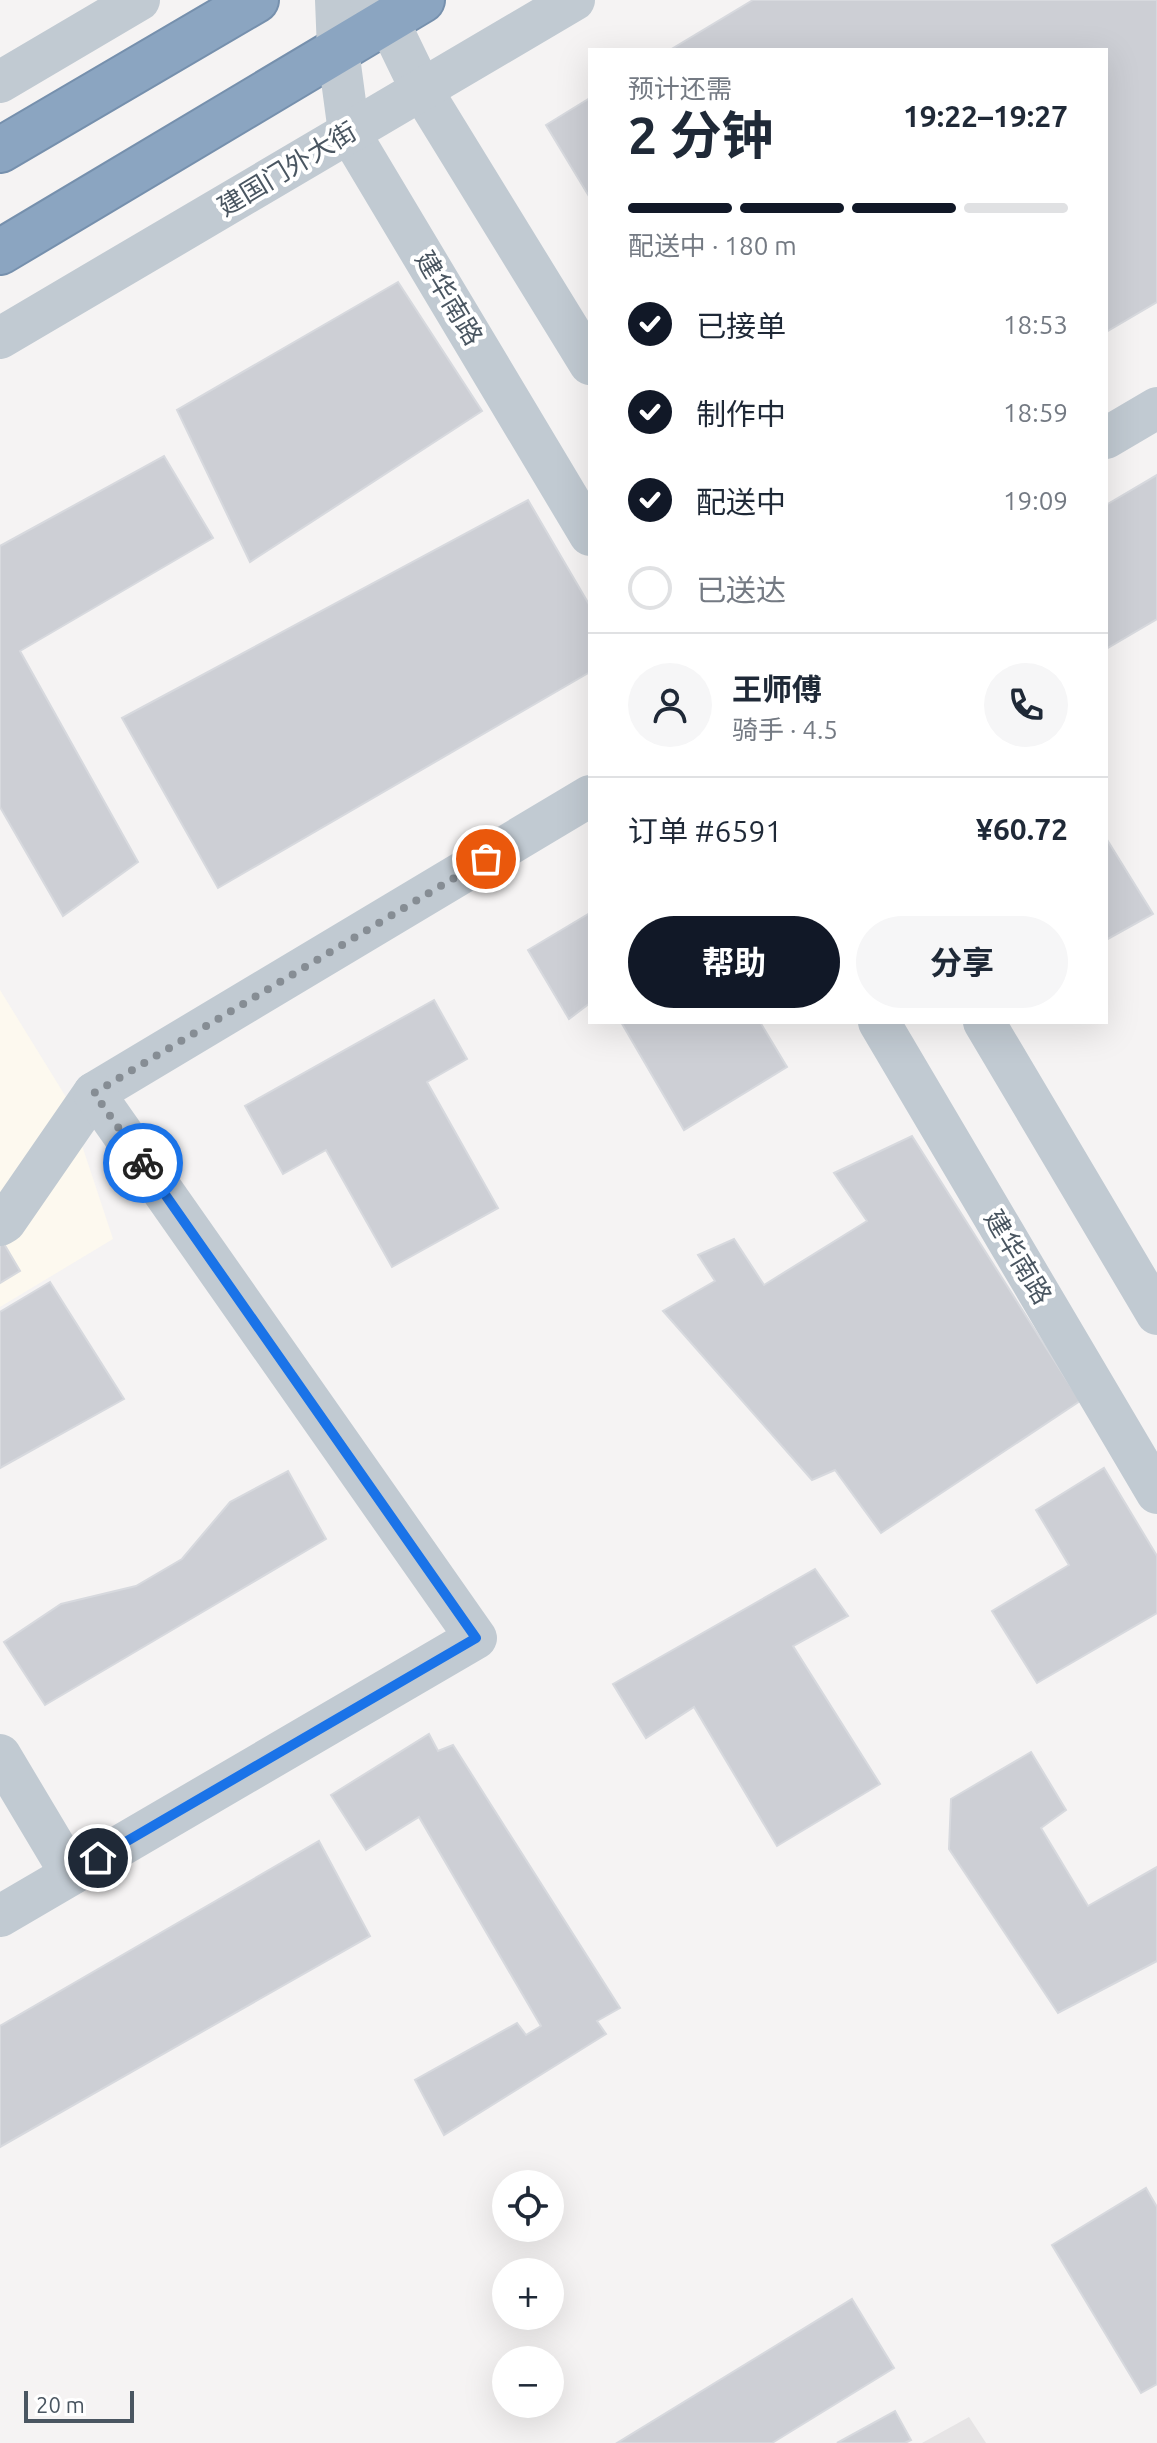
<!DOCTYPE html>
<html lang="zh">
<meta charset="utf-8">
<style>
:root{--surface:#fff;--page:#f6f6f7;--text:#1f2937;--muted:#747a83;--line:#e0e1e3;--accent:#111827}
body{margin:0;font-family:Ubuntu,"Noto Sans SC",sans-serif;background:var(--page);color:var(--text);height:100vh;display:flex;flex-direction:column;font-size:30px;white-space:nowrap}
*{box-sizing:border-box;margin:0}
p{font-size:26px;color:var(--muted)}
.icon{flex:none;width:44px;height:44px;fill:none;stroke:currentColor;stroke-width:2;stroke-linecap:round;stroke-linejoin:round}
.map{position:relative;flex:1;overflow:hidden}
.side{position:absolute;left:588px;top:48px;width:520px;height:976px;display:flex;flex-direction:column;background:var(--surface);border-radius:0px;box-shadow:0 8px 32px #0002}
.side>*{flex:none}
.buttons{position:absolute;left:492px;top:2170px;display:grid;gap:16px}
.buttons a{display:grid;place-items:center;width:72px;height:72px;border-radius:50%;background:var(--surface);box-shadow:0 8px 32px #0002;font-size:40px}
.scale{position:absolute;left:24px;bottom:20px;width:110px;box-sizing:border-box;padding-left:8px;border:4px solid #4a5661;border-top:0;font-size:22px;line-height:28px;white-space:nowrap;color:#4a5661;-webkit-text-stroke:6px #fff;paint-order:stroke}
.pin{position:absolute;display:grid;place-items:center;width:68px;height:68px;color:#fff;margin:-34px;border:4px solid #fff;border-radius:50%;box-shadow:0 2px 8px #0007}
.courier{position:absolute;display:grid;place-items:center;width:80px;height:80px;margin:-40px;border:6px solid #1a73e8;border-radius:50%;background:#fff;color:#222;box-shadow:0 2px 10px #0007}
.summary em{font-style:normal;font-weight:700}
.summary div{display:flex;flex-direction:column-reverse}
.summary{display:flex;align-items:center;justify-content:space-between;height:136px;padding:0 40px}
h1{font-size:52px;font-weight:700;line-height:60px}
.bar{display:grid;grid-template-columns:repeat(4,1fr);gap:12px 8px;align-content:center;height:96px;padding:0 40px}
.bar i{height:10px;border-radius:6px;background:var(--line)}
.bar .on{background:var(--accent)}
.bar p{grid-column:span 4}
.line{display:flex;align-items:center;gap:20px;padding:0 40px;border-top:2px solid var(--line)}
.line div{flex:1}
.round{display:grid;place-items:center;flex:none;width:84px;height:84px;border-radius:42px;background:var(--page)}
ol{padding:0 40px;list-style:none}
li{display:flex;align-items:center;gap:24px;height:88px}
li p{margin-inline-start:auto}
li .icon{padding:8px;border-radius:50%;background:var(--accent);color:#fff;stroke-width:4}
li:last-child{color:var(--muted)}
li i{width:44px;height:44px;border:4px solid var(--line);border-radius:50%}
.action{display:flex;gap:16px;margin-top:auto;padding:16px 40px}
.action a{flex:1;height:92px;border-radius:48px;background:var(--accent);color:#fff;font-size:32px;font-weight:700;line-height:92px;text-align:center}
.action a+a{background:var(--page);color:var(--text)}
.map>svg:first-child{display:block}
.commercial{fill:#fdf9ef}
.education{fill:#e6e4e5}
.building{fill:#cdcfd5;stroke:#d7d9de;stroke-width:2}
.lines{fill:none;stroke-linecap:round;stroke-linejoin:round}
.highway-casing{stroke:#7690ad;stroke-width:48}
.minor{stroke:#c1cad2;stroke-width:42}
.highway{stroke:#8ba5c1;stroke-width:44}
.done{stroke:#868d94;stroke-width:8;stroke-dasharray:0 14.4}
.route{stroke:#1a73e8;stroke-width:10}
.labels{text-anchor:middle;stroke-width:8;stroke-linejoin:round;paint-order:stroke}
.street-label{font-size:26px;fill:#4a5661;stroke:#fff}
</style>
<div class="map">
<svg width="1157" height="2443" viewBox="0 0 1157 2443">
<rect width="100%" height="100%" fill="#f5f3f3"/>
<polygon class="commercial" points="0,990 66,1097 113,1239 0,1307"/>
<polygon class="education" points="969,2417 986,2443 922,2443"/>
<g class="building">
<polygon points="753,0 1157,0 1157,302 1106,332 1106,50 670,50"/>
<polygon points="590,98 590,198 546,125"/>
<polygon points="398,282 482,411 250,562 177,410"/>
<polygon points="164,456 213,538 20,651 138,862 63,916 0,807 0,546"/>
<polygon points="1157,475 1157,619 1106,649 1106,505"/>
<polygon points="528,500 590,606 590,672 218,888 122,718"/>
<polygon points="1106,838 1153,914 1106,940"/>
<polygon points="590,913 590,1003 569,1019 528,950"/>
<polygon points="434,1000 467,1059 427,1082 498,1208 392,1267 326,1150 283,1174 245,1106"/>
<polygon points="621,1022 760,1022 787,1067 684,1130"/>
<polygon points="912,1136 1080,1401 881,1533 835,1470 812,1480 663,1311 715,1281 698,1255 734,1239 764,1285 867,1221 834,1173"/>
<polygon points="0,1237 20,1271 0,1283"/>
<polygon points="50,1282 124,1399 0,1468 0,1312"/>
<polygon points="1104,1468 1157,1556 1157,1613 1037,1683 992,1611 1069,1565 1036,1510"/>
<polygon points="288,1471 326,1539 45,1705 4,1642 61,1604 136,1586 182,1559 230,1502"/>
<polygon points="815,1569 848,1616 793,1646 880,1784 777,1846 694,1707 646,1738 613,1684"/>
<polygon points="429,1734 438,1751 453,1745 620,2008 597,2021 606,2034 444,2135 415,2080 517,2023 526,2035 541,2026 419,1817 366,1850 331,1795"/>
<polygon points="1031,1752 1066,1810 1041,1828 1088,1906 1157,1867 1157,1961 1058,2013 949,1849 951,1799"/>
<polygon points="319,1841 370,1936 0,2147 0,2026"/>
<polygon points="1146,2188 1157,2207 1157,2384 1141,2393 1052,2245"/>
<polygon points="852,2299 894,2368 772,2443 617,2443"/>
<polygon points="895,2411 911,2440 905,2443 837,2443"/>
</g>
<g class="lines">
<g class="highway-casing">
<g id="highway">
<polyline points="0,150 256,0"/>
<polyline points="0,252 422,0"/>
</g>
</g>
<g class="minor">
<polyline points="336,0 338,50 349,132 590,535"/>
<polyline points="371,0 388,21 421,89 590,364"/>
<polyline points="0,82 139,0"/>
<polyline points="0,338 574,0"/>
<polyline points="1106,438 1157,408"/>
<polyline points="879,1022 1157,1493"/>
<polyline points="984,1022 1157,1314"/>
<polyline points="0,1225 5,1222 94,1093 590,796"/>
<polyline points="0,1755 71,1874"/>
<polyline points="0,1916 476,1638 94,1093"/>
</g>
<use href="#highway" class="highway"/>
</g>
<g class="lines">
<polyline class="done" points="143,1163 94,1093 486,859"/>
<polyline class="route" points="98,1858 476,1638 143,1163"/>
</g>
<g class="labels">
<g class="street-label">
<text transform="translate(287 169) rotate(-31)" y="9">建国门外大街</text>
<text transform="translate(449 298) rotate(59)" y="9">建华南路</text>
<text transform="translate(1018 1257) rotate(59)" y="9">建华南路</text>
</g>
</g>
</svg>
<div class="buttons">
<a><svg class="icon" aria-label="locate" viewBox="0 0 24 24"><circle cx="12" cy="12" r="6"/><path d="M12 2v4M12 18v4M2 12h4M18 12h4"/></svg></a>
<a>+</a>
<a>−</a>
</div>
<div class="scale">20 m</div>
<div class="pin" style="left:486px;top:859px;background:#ea580c"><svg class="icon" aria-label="bag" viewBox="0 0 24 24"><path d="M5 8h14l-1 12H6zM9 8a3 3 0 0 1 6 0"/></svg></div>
<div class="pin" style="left:98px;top:1858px;background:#1f2937"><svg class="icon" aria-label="home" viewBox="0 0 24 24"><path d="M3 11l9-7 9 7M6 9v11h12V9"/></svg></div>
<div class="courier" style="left:143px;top:1163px"><svg class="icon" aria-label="bike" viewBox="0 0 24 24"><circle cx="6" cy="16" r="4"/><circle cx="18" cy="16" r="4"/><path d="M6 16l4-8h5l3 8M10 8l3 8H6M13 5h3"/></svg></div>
<section class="side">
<div class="summary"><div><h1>2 分钟</h1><p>预计还需</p></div><em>19:22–19:27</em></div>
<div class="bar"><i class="on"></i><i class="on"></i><i class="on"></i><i></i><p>配送中 · 180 m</p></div>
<ol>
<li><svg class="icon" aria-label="check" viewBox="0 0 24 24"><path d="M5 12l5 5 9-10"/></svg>已接单<p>18:53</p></li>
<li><svg class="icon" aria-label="check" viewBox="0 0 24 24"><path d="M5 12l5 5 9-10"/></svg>制作中<p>18:59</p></li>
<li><svg class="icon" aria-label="check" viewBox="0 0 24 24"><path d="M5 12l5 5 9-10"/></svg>配送中<p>19:09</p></li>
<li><i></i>已送达</li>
</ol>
<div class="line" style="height:144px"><a class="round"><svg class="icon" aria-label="person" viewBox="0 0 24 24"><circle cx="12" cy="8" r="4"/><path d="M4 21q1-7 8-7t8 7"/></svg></a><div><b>王师傅</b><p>骑手 · 4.5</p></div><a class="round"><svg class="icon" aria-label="phone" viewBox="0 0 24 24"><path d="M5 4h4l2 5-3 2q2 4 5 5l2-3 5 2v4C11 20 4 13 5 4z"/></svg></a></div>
<div class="line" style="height:104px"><div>订单 #6591</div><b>¥60.72</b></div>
<div class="action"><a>帮助</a><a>分享</a></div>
</section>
</div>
